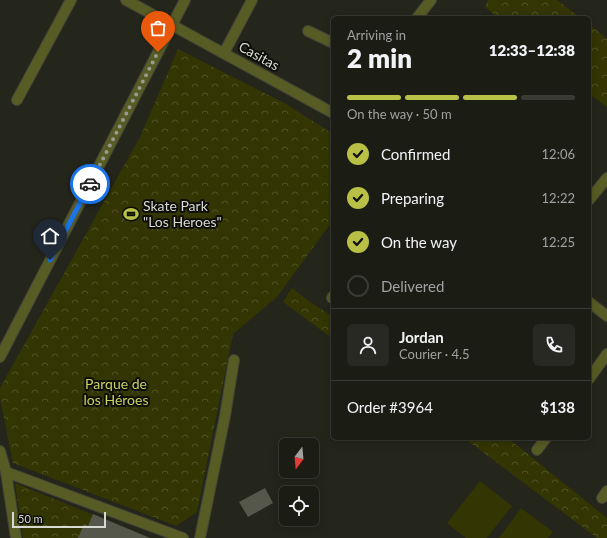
<!DOCTYPE html>
<meta charset="utf-8">
<style>
:root{--surface:#1b1c14;--page:#282922;--text:#f1f3f6;--muted:#a0a1a0;--line:#393a34;--accent:#b9c046}
body{margin:0;font-family:Lato,sans-serif;background:var(--page);color:var(--text);height:100vh;display:flex;flex-direction:column;font-size:15px;white-space:nowrap}
*{box-sizing:border-box;margin:0}
p{font-size:13px;color:var(--muted)}
.icon{flex:none;width:22px;height:22px;fill:none;stroke:currentColor;stroke-width:2;stroke-linecap:round;stroke-linejoin:round}
.map{position:relative;flex:1;overflow:hidden}
.sheet{position:absolute;left:331px;top:16px;width:260px;height:424px;display:flex;flex-direction:column;background:var(--surface);border-radius:6px;box-shadow:0 2px 10px #0003,0 0 0 1px var(--line)}
.sheet>*{flex:none}
.needle{width:26px;rotate:196deg}
.fabs{position:absolute;left:279px;top:438px;display:grid;gap:8px}
.fabs a{display:grid;place-items:center;width:40px;height:40px;border-radius:6px;background:var(--surface);box-shadow:0 2px 10px #0003,0 0 0 1px var(--line);font-size:20px}
.scale{position:absolute;left:12px;bottom:10px;width:94px;box-sizing:border-box;padding-left:4px;border:2px solid #d8d9d2;border-top:0;font-size:11px;line-height:14px;white-space:nowrap;color:#d8d9d2;-webkit-text-stroke:3px #0d0e09;paint-order:stroke}
.pin{position:absolute;display:grid;place-items:center;width:34px;height:34px;color:#fff;margin:-41px -17px;border-radius:50% 50% 50% 0;rotate:-45deg;box-shadow:0 0 4px #0007}
.pin .icon{rotate:45deg}
.courier{position:absolute;display:grid;place-items:center;width:40px;height:40px;margin:-20px;border:3px solid #1a73e8;border-radius:50%;background:#fff;color:#222;box-shadow:0 1px 5px #0007}
.headline em{font-style:normal;font-weight:800}
.headline div{display:flex;flex-direction:column-reverse}
.headline{display:flex;align-items:center;justify-content:space-between;height:68px;padding:0 16px}
h1{font-size:26px;font-weight:800;line-height:30px}
.bar{display:grid;grid-template-columns:repeat(4,1fr);gap:6px 4px;align-content:center;height:48px;padding:0 16px}
.bar i{height:5px;border-radius:3px;background:var(--line)}
.bar .selected{background:var(--accent)}
.bar p{grid-column:span 4}
.line{display:flex;align-items:center;gap:10px;padding:0 16px;border-top:1px solid var(--line)}
.line div{flex:1}
.round{display:grid;place-items:center;flex:none;width:42px;height:42px;border-radius:6px;background:var(--page)}
ol{padding:0 16px;list-style:none}
li{display:flex;align-items:center;gap:12px;height:44px}
li p{margin-inline-start:auto}
li .icon{padding:4px;border-radius:50%;background:var(--accent);color:#111;stroke-width:4}
li:last-child{color:var(--muted)}
li i{width:22px;height:22px;border:2px solid var(--line);border-radius:50%}
.map>svg:first-child{display:block}
.park{fill:url(#park-crowns)}
.pitch{fill:#333502}
.building{fill:#55574b}
.lines{fill:none;stroke-linecap:round;stroke-linejoin:round}
.minor-casing{stroke:#414238;stroke-width:12}
.minor{stroke:#575b24;stroke-width:10}
.done{stroke:#999a92;stroke-width:4;stroke-dasharray:0 7.2}
.route{stroke:#1a73e8;stroke-width:5}
.labels{text-anchor:middle;stroke-width:4;stroke-linejoin:round;paint-order:stroke}
.street-label{font-size:14px;fill:#d8d9d2;stroke:#0d0e09}
.poi-label{font-size:14px;fill:#d8d9d2;stroke:#0d0e09;text-anchor:start}
.park-label{font-size:14px;fill:#cbd25d;stroke:#0d0e09}
</style>
<div class="map">
<svg width="607" height="538" viewBox="0 0 607 538">
<defs>
<pattern id="park-crowns" width="20" height="18" patternUnits="userSpaceOnUse"><rect width="20" height="18" fill="#333502"/><path d="M2 6a3 3 0 1 1 6 0M12 15a3 3 0 1 1 6 0" fill="none" stroke="#505226"/></pattern>
</defs>
<rect width="100%" height="100%" fill="#24251b"/>
<g class="park">
<polygon points="488,0 557,0 581,18 498,18 485,7"/>
<polygon points="589,24 607,39 607,107 589,94"/>
<polygon points="178,49 286,104 333,134 333,220 277,297 233,334 197,512 176,526 13,463 0,398 0,388 140,137"/>
<polygon points="292,288 310,302 332,316 333,315 333,339 283,302"/>
<polygon points="464,438 508,438 607,518 607,538 597,538"/>
<polygon points="15,483 150,538 23,538"/>
</g>
<g class="pitch">
<polygon points="480,481 512,506 487,538 466,538 447,523"/>
<polygon points="521,508 553,532 548,538 499,538"/>
</g>
<g class="building">
<polygon points="265,488 273,503 248,517 239,502"/>
<polygon points="93,514 150,538 78,538 84,524 88,526"/>
</g>
<g class="lines">
<g class="minor-casing">
<g id="minor">
<polyline points="126,0 333,113"/>
<polyline points="417,18 431,0"/>
<polyline points="308,31 333,43"/>
<polyline points="224,53 252,0"/>
<polyline points="17,100 71,0"/>
<polyline points="589,200 607,178"/>
<polyline points="332,298 333,296"/>
<polyline points="589,302 607,316"/>
<polyline points="0,357 185,0"/>
<polyline points="589,379 607,354"/>
<polyline points="537,450 546,438"/>
<polyline points="0,451 6,472 16,538"/>
<polyline points="6,472 183,538"/>
<polyline points="602,498 607,491"/>
<polyline points="200,538 225,416 234,360"/>
</g>
</g>
<use href="#minor" class="minor"/>
</g>
<g class="lines">
<polyline class="done" points="90,184 158,52"/>
<polyline class="route" points="50,260 90,184"/>
</g>
<defs>
<g id="stadium-bare" transform="scale(1.2)"><path d="M0-5a6.5 5 0 1 0 0 10a6.5 5 0 1 0 0-10ZM-3.5-1.8h7v3.6h-7Z" fill="#b9c046" stroke="#0d0e09" stroke-width="2.5" paint-order="stroke"/></g>
</defs>
<g fill-rule="evenodd">
<use href="#stadium-bare" x="131" y="214"/>
</g>
<g class="labels">
<g class="street-label">
<text transform="translate(259 56) rotate(29)" y="5">Casitas</text>
</g>
<g class="poi-label">
<text x="143" y="211">Skate Park<tspan x="143" dy="16">"Los Heroes"</tspan></text>
</g>
<g class="park-label">
<text x="116" y="389">Parque de<tspan x="116" dy="16">los Héroes</tspan></text>
</g>
</g>
</svg>
<div class="fabs">
<a><svg class="needle" viewBox="-14 -14 28 28"><path d="M0-13l5 13h-10z" fill="#e53935"/><path d="M0 13l5-13h-10z" fill="#a0a1a0"/></svg></a>
<a><svg class="icon" aria-label="locate" viewBox="0 0 24 24"><circle cx="12" cy="12" r="6"/><path d="M12 2v4M12 18v4M2 12h4M18 12h4"/></svg></a>
</div>
<div class="scale">50 m</div>
<div class="pin" style="left:158px;top:52px;background:#ea580c"><svg class="icon" aria-label="bag" viewBox="0 0 24 24"><path d="M5 8h14l-1 12H6zM9 8a3 3 0 0 1 6 0"/></svg></div>
<div class="pin" style="left:50px;top:260px;background:#1f2937"><svg class="icon" aria-label="home" viewBox="0 0 24 24"><path d="M3 11l9-7 9 7M6 9v11h12V9"/></svg></div>
<div class="courier" style="left:90px;top:184px"><svg class="icon" aria-label="car" viewBox="0 0 24 24"><path d="M5 17H2v-5l4-1 3-4h7l3 4 3 1v5h-3M9 17h6M6 11h13"/><circle cx="7" cy="17" r="2"/><circle cx="17" cy="17" r="2"/></svg></div>
<section class="sheet">
<div class="headline"><div><h1>2 min</h1><p>Arriving in</p></div><em>12:33–12:38</em></div>
<div class="bar"><i class="selected"></i><i class="selected"></i><i class="selected"></i><i></i><p>On the way · 50 m</p></div>
<ol>
<li><svg class="icon" aria-label="check" viewBox="0 0 24 24"><path d="M5 12l5 5 9-10"/></svg>Confirmed<p>12:06</p></li>
<li><svg class="icon" aria-label="check" viewBox="0 0 24 24"><path d="M5 12l5 5 9-10"/></svg>Preparing<p>12:22</p></li>
<li><svg class="icon" aria-label="check" viewBox="0 0 24 24"><path d="M5 12l5 5 9-10"/></svg>On the way<p>12:25</p></li>
<li><i></i>Delivered</li>
</ol>
<div class="line" style="height:72px"><a class="round"><svg class="icon" aria-label="person" viewBox="0 0 24 24"><circle cx="12" cy="8" r="4"/><path d="M4 21q1-7 8-7t8 7"/></svg></a><div><b>Jordan</b><p>Courier · 4.5</p></div><a class="round"><svg class="icon" aria-label="phone" viewBox="0 0 24 24"><path d="M5 4h4l2 5-3 2q2 4 5 5l2-3 5 2v4C11 20 4 13 5 4z"/></svg></a></div>
<div class="line" style="height:52px"><div>Order #3964</div><b>$138</b></div>
</section>
</div>
